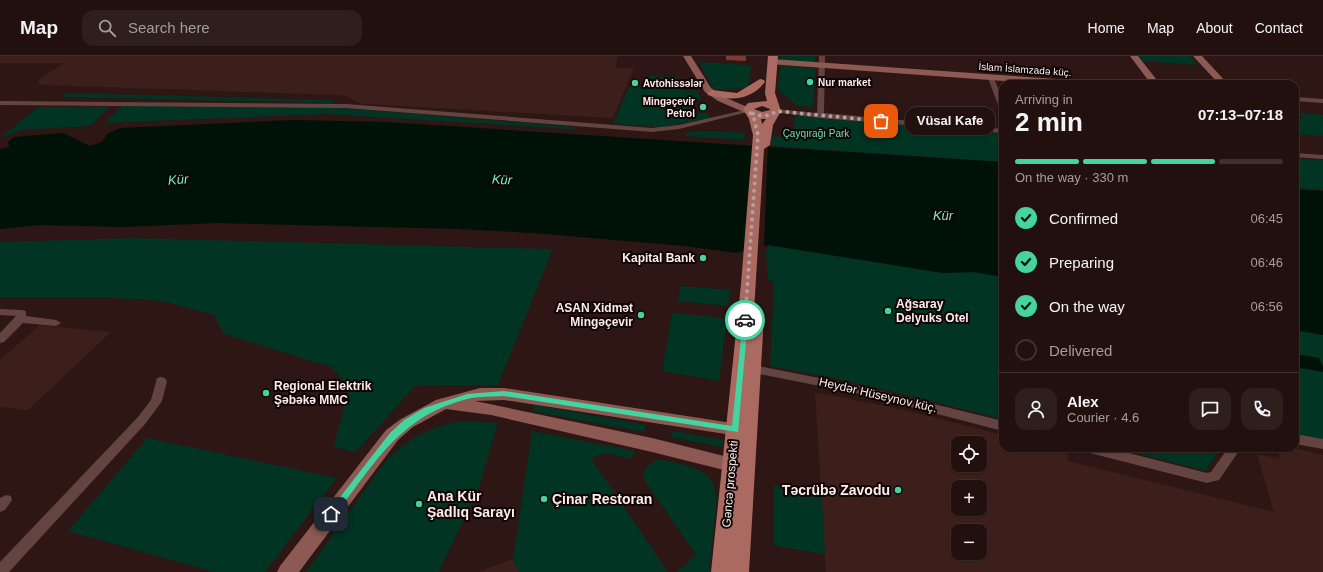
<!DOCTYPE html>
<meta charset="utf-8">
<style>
:root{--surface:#22100e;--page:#2e1e1c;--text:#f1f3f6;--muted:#a29d9e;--line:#3f302e;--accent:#43d4a0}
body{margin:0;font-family:Arial,sans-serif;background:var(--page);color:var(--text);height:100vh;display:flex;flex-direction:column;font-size:15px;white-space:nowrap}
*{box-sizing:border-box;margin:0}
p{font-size:13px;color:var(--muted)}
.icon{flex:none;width:22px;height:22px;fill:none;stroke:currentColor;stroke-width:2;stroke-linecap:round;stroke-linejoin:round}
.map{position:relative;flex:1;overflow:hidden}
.side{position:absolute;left:999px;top:24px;width:300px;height:372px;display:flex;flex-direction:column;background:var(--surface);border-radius:12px;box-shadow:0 1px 3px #0004,0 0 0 1px var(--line)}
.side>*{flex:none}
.buttons{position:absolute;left:951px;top:380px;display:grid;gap:8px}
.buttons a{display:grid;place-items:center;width:36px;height:36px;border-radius:8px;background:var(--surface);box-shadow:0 1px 3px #0004,0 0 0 1px var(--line);font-size:20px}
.pin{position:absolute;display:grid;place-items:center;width:34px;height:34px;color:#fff;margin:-17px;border-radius:8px;box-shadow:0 2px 6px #0006}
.courier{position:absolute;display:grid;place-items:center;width:40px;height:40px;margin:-20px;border:3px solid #43d4a0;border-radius:50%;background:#fff;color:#222;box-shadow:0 1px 5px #0007}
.bubble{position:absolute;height:28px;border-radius:12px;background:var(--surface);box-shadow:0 1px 3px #0004,0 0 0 1px var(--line);font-size:13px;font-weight:800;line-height:28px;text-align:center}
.overview em{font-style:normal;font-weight:800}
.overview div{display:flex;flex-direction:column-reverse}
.overview{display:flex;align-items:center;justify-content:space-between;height:68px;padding:0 16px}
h1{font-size:26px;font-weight:800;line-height:30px}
.bar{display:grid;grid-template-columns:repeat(4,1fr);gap:6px 4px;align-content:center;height:48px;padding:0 16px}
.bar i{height:5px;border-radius:3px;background:var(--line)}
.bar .active{background:var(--accent)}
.bar p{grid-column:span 4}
.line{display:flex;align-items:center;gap:10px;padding:0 16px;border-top:1px solid var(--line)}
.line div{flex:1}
.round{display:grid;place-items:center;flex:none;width:42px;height:42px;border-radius:12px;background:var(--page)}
ol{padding:0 16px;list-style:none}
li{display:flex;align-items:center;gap:12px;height:44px}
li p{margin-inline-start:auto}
li .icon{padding:4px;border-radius:50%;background:var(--accent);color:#111;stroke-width:4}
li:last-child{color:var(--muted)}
li i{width:22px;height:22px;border:2px solid var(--line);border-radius:50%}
header{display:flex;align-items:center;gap:24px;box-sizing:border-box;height:56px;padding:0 20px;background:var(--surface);border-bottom:1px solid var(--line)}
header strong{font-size:19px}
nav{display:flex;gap:22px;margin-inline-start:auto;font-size:14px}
.search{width:280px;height:36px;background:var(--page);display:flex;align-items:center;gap:10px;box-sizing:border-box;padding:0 14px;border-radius:12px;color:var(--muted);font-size:15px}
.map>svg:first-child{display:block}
.built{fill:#3c1f1b;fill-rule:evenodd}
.green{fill:#013423}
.water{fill:#001108}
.pier{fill:#2d1613}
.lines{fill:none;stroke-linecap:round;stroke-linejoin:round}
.street{fill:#644440;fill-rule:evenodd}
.secondary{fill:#8c5a53;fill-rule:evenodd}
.primary{fill:#aa6a61;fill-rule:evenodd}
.wall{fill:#7c3a34}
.route{fill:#43d4a0}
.done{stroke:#b4a19f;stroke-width:4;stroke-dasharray:0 7.2}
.poi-dot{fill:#43d4a0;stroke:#0e0504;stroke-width:1.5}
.labels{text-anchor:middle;stroke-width:4;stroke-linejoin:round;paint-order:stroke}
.far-street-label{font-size:10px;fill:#fdecea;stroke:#0e0504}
.far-poi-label{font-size:10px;font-weight:bold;fill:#fdecea;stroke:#0e0504;text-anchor:start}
.far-park-label{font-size:10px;fill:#6ce4b5;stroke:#0e0504}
.poi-label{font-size:12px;font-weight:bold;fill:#fdecea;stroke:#0e0504;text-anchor:end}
.street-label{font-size:12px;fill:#fdecea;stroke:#0e0504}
.water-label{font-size:13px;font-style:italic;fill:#7bf3c2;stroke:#0e0504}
.near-poi-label{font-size:14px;font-weight:bold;fill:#fdecea;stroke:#0e0504;text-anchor:start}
</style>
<header>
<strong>Map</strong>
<div class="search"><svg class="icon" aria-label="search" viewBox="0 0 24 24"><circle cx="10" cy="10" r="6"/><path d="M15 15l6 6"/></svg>Search here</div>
<nav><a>Home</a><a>Map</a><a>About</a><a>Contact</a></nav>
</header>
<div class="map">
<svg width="1323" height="516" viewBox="0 0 1323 516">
<rect width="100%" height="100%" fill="#2d1613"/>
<g class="built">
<polygon points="0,0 618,0 615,12 634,12 613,62 367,48 358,47 347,40 338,39 44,29 37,28 40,23 64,7 0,7"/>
<polygon points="40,269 111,276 28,354 0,351 0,304"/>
<path d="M815,336L905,354L1003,379V392H1053L1067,396L1068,405L1274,456L1257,398L1280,403L1277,392H1294L1323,399V516H826ZM958,387H980V409H958ZM958,431H980V453H958ZM958,475H980V497H958Z"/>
<polygon points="513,503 519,516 478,516"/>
</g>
<g class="green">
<polygon points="780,0 815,0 815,7 780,4"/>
<polygon points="1138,0 1190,0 1198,9 1142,5"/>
<polygon points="699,6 751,9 748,32 714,34"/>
<polygon points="780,9 816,12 813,51 797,50 778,34"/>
<polygon points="648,20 679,21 681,34 697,35 702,43 690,45 689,56 706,57 711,62 663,71 613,68 629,31 646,31"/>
<polygon points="68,37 334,44 333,47 62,41"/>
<polygon points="122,50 330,51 576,71 574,73 569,73 326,58 105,67"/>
<polygon points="38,51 110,51 90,70 21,74 0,82"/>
<polygon points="1297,57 1323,59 1323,80 1295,78 1295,63 1304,63"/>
<polygon points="795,59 1003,78 1003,106 771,90 771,80 793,82"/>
<polygon points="711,75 745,77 745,84 684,80 688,76"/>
<polygon points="1295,102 1323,104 1323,134 1295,132"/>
<polygon points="132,182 553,193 498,329 415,330 356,396 334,391 349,332 331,311 224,278 214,259 162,245 98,241 0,241 0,186"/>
<polygon points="768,189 943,217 974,216 1003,221 1003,363 848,325 770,310 774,225 768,224 766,198"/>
<polygon points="680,230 731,234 728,250 678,245"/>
<polygon points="672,257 727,262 719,325 662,315"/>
<polygon points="1295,274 1323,279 1323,383 1295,378"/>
<polygon points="535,349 646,369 644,376 532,355"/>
<path d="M461,365L498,367L480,428L439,516H306L385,406C409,381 428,372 461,365Z"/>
<polygon points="532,375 636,395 630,403 607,397 591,402 668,516 519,516 513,503"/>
<polygon points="672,375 724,384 722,391 670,381"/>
<polygon points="147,382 337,422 265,516 214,516 68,475"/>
<polygon points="1116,392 1221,392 1206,415"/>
<path d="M656,404C665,403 672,406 681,408C702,413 714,418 717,442L709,516H676L696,499L643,422L645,413Z"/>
<polygon points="774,429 821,433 825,498 774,490"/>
</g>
<g class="water">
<polygon points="293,64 386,66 1003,106 1003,221 974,216 943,217 768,189 736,197 685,190 533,177 458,173 218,167 123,171 40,169 0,173 0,93 9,91 8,86 14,81 24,80 63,77 90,90 102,86 107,78 120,72"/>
<polygon points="1295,133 1323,135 1323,279 1295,274"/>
<polygon points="1295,298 1319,302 1323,310 1323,316 1295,311"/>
</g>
<polygon class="pier" points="752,88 768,88 764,191 745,197"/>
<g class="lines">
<g class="street">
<polygon points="819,0 825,0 824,57 1003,73 1003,77 820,62 774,56 773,55 776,53 817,57"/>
<polygon points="991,20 994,22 1003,45 1003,56 1000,54 988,22"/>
<polygon points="1295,41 1323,43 1323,47 1295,45"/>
<polygon points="0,45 346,48 652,72 679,69 749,53 752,55 679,73 652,76 346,52 0,49"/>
<polygon points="1295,97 1323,99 1323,103 1295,101"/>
<polygon points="0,253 22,254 26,255 26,260 56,264 61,267 56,270 23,267 4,286 0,287 0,277 16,260 0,259"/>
<polygon points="753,309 860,330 1003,365 1003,375 860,338 749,316 748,313 749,310"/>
<polygon points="161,321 165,322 167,325 162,345 146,367 9,516 0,516 0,506 138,361 151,344 157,322"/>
<polygon points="1295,378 1323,383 1323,393 1295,388"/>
<polygon points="1084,392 1109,392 1207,417 1211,416 1228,392 1241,392 1219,424 1207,427 1090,397 1086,395"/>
<polygon points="6,439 11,440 12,444 5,454 0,456 0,442"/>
</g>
<g class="secondary">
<polygon points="683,0 691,0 711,32 724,41 752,53 752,57 746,57 718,45 705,36"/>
<polygon points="1130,0 1138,0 1160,28 1151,28"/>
<polygon points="1193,0 1202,0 1228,28 1219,28"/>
<polygon points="772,3 1085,25 1089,28 1047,28 769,8 769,4"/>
<polygon points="480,332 504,332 745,369 751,370 753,375 751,380 745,381 504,344 475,345 652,382 740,404 746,406 749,411 746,416 740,418 652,396 491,359 446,353 413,371 398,384 299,516 277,516 280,510 386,374 401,363 436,344"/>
</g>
<g class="primary">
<path d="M768,0H778L775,37L781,55L773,69L770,89L764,93L754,255L762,256L764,260L749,516H711L741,228L753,79L749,63L743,53L748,47L767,45L765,37ZM762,50L770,53V54L762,56L754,53ZM760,63H766L762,68L761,63Z"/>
<path d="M760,23L764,24L765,26C750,45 730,45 708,39L707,37L712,34L737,37Z"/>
</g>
</g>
<polygon class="wall" points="726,0 746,0 746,5 726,4"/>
<path class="route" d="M743,262L748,264L738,376L504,340C492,341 478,340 467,343C399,360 374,409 334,460L331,461L327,458L390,377L404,364L424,352L467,338L504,335L732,370Z"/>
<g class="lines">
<path class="done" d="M745,264L758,79L754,63L749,55C757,61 769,62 776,55L881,65"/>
</g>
<g class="poi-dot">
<circle cx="810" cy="26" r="4"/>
<circle cx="635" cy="27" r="4"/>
<circle cx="703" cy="51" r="4"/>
<circle cx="703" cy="202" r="4"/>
<circle cx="888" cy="255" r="4"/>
<circle cx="641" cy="259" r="4"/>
<circle cx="266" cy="337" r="4"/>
<circle cx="898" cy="434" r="4"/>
<circle cx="544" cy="443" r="4"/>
<circle cx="419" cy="448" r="4"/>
</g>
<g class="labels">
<g class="far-street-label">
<text transform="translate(1025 13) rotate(4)" y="4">İslam İslamzadə küç.</text>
</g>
<g class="far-poi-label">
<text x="818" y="30">Nur market</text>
<text x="643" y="31">Avtohissələr</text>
<text x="695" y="49" text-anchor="end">Mingəçevir<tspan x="695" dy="12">Petrol</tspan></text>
</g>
<g class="far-park-label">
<text x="816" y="81">Çayqırağı Park</text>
</g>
<g class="poi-label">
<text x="695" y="206">Kapital Bank</text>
<text x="896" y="252" text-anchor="start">Ağsaray<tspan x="896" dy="14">Delyuks Otel</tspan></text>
<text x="633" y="256">ASAN Xidmət<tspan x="633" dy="14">Mingəçevir</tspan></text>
<text x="274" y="334" text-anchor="start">Regional Elektrik<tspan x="274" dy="14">Şəbəkə MMC</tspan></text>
</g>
<g class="street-label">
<text transform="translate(878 339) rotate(13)" y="4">Heydər Hüseynov küç.</text>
<text transform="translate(730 428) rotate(-85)" y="4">Gəncə prospekti</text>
</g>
<g class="water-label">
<text transform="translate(178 123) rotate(-4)" y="5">Kür</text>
<text transform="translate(502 123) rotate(3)" y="5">Kür</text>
<text x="943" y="164">Kür</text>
</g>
<g class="near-poi-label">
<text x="890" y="439" text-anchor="end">Təcrübə Zavodu</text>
<text x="427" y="445">Ana Kür<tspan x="427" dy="16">Şadlıq Sarayı</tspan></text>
<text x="552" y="448">Çinar Restoran</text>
</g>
</g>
</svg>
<div class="buttons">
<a><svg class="icon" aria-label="locate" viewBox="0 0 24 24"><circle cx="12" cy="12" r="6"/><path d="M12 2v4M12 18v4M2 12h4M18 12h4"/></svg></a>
<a>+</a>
<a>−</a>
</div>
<div class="pin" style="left:881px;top:65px;background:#ea580c"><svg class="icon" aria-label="bag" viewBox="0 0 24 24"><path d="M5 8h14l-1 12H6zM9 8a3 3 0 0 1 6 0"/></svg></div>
<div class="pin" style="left:331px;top:458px;background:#1f2937"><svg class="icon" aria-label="home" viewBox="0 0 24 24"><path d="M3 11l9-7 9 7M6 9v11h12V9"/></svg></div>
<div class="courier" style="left:745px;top:264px"><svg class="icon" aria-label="car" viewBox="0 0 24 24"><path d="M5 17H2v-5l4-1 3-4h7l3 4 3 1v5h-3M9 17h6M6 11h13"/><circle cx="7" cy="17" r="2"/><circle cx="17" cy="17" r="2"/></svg></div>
<div class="bubble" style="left:905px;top:51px;width:90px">Vüsal Kafe</div>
<section class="side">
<div class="overview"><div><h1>2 min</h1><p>Arriving in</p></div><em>07:13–07:18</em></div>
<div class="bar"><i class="active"></i><i class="active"></i><i class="active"></i><i></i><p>On the way · 330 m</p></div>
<ol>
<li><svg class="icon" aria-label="check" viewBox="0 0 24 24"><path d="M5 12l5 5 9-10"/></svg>Confirmed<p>06:45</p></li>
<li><svg class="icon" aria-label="check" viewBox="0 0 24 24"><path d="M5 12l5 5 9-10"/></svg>Preparing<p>06:46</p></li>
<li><svg class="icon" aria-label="check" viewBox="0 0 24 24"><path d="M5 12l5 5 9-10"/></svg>On the way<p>06:56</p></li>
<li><i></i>Delivered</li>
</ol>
<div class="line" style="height:72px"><a class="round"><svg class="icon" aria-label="person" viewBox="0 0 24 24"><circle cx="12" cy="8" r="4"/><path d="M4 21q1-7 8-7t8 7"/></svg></a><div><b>Alex</b><p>Courier · 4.6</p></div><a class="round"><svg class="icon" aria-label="chat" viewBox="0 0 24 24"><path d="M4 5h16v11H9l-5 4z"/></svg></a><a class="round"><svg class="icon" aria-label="phone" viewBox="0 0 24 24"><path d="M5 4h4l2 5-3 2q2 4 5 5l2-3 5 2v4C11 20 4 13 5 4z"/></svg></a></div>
</section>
</div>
